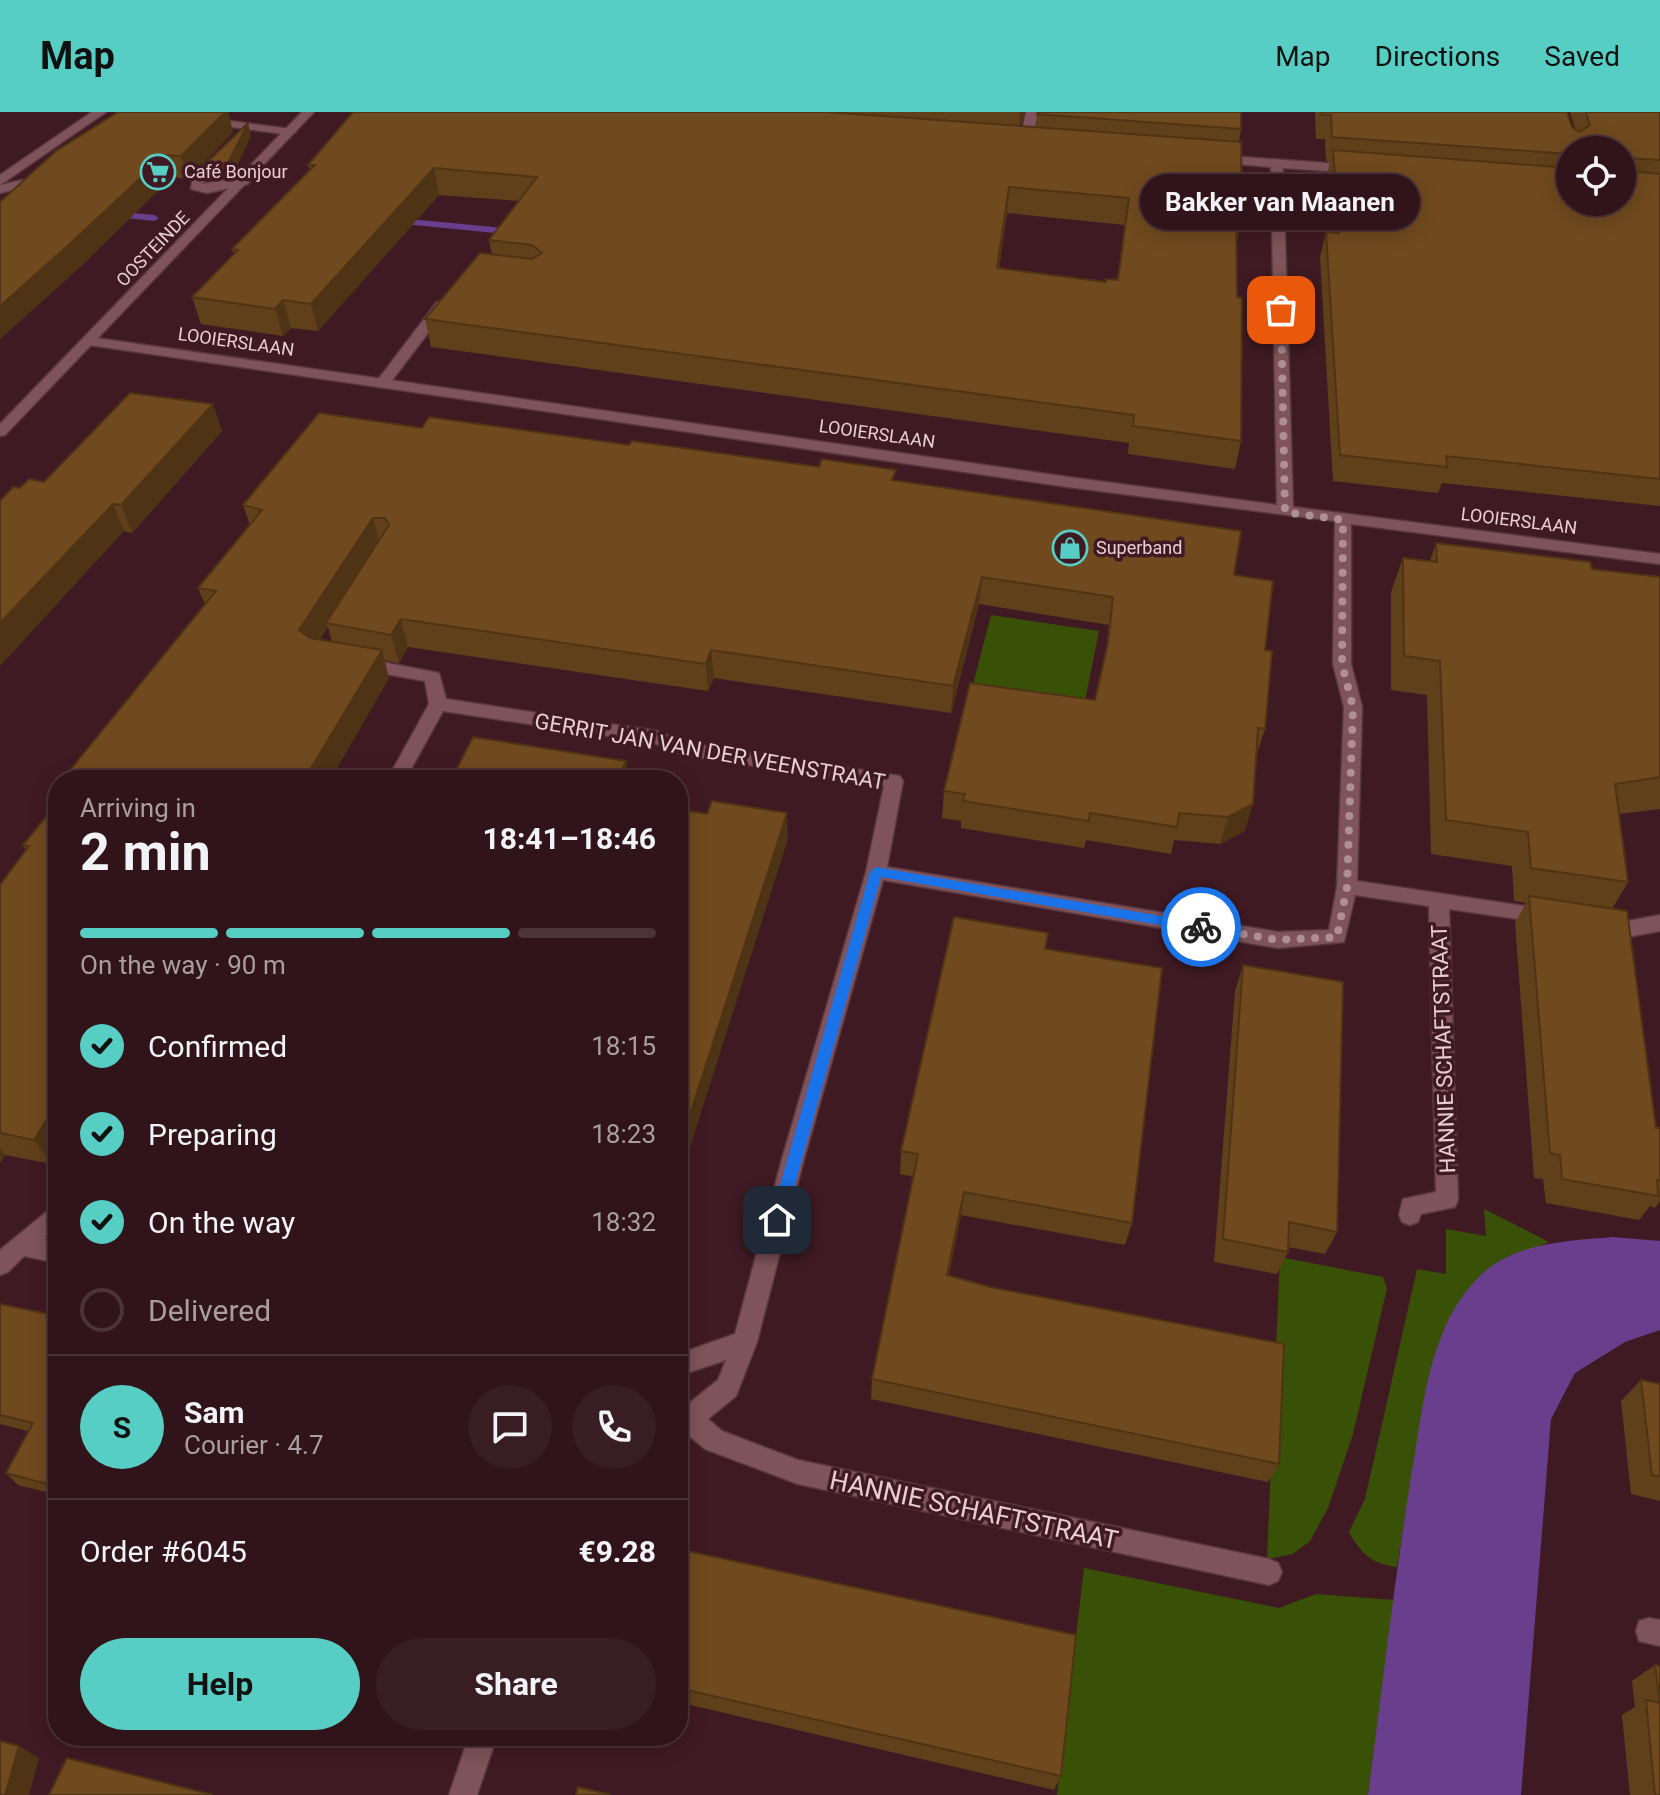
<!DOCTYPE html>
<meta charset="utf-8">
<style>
:root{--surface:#30141a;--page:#381d23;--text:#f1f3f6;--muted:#a89ea2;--line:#4b3339;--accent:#56cec3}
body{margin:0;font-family:Roboto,sans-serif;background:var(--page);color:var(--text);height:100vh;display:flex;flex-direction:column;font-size:30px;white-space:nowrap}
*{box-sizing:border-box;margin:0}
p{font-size:26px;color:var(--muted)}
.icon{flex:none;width:44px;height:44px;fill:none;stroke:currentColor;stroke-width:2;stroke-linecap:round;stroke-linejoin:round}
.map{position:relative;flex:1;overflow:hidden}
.panel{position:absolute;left:48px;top:658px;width:640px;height:976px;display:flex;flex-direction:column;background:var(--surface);border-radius:32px;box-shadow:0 4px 20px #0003,0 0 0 2px var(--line)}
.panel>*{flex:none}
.fabs{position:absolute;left:1556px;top:24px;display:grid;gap:16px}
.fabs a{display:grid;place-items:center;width:80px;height:80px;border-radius:50%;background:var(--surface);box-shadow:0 4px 20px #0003,0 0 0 2px var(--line);font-size:40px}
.pin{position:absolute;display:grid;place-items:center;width:68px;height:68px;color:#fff;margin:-34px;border-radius:16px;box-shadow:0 4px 12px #0006}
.courier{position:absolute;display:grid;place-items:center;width:80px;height:80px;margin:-40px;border:6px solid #1a73e8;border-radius:50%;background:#fff;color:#222;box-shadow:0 2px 10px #0007}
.bubble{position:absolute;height:56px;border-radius:28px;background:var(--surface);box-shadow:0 4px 20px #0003,0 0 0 2px var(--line);font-size:26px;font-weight:700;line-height:56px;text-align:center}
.overview em{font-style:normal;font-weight:700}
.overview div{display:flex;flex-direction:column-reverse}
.overview{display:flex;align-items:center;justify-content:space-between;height:136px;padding:0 32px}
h1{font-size:52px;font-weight:700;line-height:60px}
.bar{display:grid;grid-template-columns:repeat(4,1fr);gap:12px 8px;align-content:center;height:96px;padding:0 32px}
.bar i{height:10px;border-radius:6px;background:var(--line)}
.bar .active{background:var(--accent)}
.bar p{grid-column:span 4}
.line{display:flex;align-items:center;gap:20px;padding:0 32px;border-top:2px solid var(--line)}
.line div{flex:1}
.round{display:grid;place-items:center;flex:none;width:84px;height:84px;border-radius:42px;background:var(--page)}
ol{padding:0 32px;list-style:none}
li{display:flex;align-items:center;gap:24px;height:88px}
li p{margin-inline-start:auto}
li .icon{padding:8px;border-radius:50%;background:var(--accent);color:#111;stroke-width:4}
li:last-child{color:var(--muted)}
li i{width:44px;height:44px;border:4px solid var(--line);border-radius:50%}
.action{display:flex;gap:16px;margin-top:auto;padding:16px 32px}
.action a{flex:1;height:92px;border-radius:48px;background:var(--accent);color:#111;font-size:32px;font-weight:700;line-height:92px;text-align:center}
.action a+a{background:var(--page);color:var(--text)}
header{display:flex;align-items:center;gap:48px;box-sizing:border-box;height:112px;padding:0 40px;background:var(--accent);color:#111}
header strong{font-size:38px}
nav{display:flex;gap:44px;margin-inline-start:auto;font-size:28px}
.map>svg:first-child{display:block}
.green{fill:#395107}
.water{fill:#693e8d}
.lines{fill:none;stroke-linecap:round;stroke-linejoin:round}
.stream{fill:#693e8d;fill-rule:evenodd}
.service-casing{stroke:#58383f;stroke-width:3}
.minor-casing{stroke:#58383f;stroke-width:3}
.tertiary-casing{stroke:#58383f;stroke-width:3}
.service{fill:#7f535b;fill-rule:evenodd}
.minor{fill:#7f535b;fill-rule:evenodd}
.tertiary{fill:#7f535b;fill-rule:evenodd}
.wall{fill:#60401a;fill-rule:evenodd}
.shaded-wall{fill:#4e3415}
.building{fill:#704a1e;stroke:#4e3415;stroke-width:2;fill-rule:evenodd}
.route{fill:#1a73e8}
.done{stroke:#ad8f95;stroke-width:8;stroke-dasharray:0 14.4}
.labels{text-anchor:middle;stroke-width:7;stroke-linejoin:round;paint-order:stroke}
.far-poi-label{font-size:18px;fill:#e8ced2;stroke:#401a23;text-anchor:start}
.far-street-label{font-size:18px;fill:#e8ced2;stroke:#401a23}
.street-label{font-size:22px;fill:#e8ced2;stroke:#401a23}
.near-street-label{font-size:26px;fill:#e8ced2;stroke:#401a23}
</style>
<header>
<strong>Map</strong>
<nav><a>Map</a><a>Directions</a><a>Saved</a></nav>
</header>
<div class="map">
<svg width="1660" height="1683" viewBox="0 0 1660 1683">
<rect width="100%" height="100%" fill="#401a23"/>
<g class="green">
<polygon points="991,503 1099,519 1082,604 969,588"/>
<path d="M1484,1097L1549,1130L1506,1147L1428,1267L1397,1455C1372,1452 1361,1442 1349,1420L1365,1387L1417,1157L1446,1162V1117L1486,1124Z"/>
<polygon points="1280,1145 1383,1165 1387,1176 1353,1322 1328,1396 1310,1429 1293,1442 1267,1447"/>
<polygon points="1084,1456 1279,1496 1316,1482 1394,1488 1368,1683 1057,1683"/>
</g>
<path class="water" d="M1613,1125L1660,1129V1218L1625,1230L1575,1261L1551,1307L1521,1683H1368C1382,1577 1394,1471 1411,1365C1420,1316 1424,1264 1444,1218C1452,1198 1466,1177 1481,1163C1516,1130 1568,1129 1613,1125Z"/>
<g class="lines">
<g class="stream">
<polygon points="112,99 154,103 159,106 154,109 108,104 107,102"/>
<polygon points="398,106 516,117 521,120 516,123 394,111 394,107"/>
</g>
<g class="service-casing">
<g id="service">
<polygon points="207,6 290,17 296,20 290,23 203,11 203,7"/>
<polygon points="223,37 229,41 202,72 244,65 250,69 248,72 207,81 191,77 193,63"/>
<polygon points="41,64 47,68 45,71 0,81 0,73"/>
<polygon points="437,190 449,193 387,275 377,275 377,269"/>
</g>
</g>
<g class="minor-casing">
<g id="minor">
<polygon points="1026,0 1038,0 1031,33 1025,37 1019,33"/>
<polygon points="1214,43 1354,53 1360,57 1354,61 1283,56 1293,395 1660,442 1660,452 1351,412 1351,552 1362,595 1357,769 1545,797 1552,799 1555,804 1552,809 1545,811 1449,797 1458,1088 1455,1095 1421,1102 1418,1110 1410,1113 1402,1110 1399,1103 1403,1087 1436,1080 1429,794 1355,783 1344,830 1278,836 883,768 804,1047 757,1230 736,1284 708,1307 722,1319 798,1348 1269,1447 1278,1451 1282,1460 1278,1469 1269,1473 798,1372 705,1337 686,1321 678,1324 678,1290 688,1292 718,1268 726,1248 678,1264 678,1242 735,1222 782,1047 866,760 884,674 684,643 654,631 443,599 405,668 387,668 429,592 425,569 362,558 353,552 362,546 439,561 446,587 657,619 687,631 900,664 903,669 887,755 1278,820 1329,818 1337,775 1344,595 1333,552 1335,409 1068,375 89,233 82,229 89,225 1068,365 1277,393 1271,55 1210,50 1210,44"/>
<polygon points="1660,803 1660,819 1628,825 1597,818 1594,813 1597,808 1604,805 1628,809"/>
<polygon points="58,1094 58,1117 44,1128 58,1131 58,1151 24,1144 8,1160 0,1163 0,1138 50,1097"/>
<polygon points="1649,1506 1660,1508 1660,1534 1639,1529 1636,1519 1639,1509"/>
<polygon points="469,1624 497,1624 477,1683 449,1683"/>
</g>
</g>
<g class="tertiary-casing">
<g id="tertiary">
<polygon points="92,0 106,0 0,73 0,63"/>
<polygon points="302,0 314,0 5,323 0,324 0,312"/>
</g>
</g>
<use href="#service" class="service"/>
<use href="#minor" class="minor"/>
<use href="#tertiary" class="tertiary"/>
</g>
<g class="wall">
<polygon points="118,0 228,0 233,20 188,67 172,65 82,153 0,227 0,90"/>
<path d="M353,0H1024L1020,14L1036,15L1038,0L1241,17L1239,30L1242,101L1237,128V185L1241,329L1235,357L1128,342L1129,331L431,235L425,207L492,142L489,128L519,89L439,83L318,219L291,216L283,224L201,212L192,185L234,142L232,137L310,58L308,53ZM1007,101L1125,113L1117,168L1106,170L999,157Z"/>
<path d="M1315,0H1567L1572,15L1575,17L1570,0H1660V394L1442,371L1438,381L1333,369L1320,145L1326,120H1331L1327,62L1330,50L1326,49L1325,27H1316ZM1570,38H1622L1570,90Z"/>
<path d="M422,316L629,333L896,369L1234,463L1265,538V617L1256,644L1245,719L1220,732L1174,728L1171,742L1086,728L1084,736L961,716V709L942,706L944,679L1095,588L1105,546L1109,513L979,492L951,601L714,566L708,579L408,535L399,551L384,548L389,566L330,668H62L205,492L198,476L250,413L243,393ZM328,515L332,530L319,528Z"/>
<polygon points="222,319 132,421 124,419 20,376"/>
<polygon points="1436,431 1592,457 1660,465 1660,697 1619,702 1628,770 1612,797 1656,1016 1660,1016 1660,1089 1655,1096 1650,1094 1639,1108 1546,1091 1543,1067 1534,1066 1515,811 1526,791 1514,789 1512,754 1431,742 1427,583 1391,578 1391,480 1403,446 1430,449"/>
<polygon points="58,673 58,1042 52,1052 5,1043 0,1051 0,773 26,738 23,733 53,697 47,686"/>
<polygon points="1046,838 1132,1111 1125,1133 961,1103 949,1163 1279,1352 1268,1370 871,1287 872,1267 914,1065 900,1062 901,1039"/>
<polygon points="1243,853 1337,1120 1325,1142 1288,1135 1288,1140 1277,1162 1214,1150 1235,879"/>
<polygon points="0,1192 58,1204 58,1383 18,1373 6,1361 28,1319 0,1312"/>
<polygon points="1641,1268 1660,1272 1660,1389 1631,1382 1621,1289"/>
<polygon points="678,1437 1061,1664 1054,1678 678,1590"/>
<polygon points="1655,1553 1660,1554 1660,1683 1630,1683 1622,1603 1635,1595 1632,1569"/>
</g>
<g class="shaded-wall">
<polygon points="225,0 228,0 233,20 188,67 181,44"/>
<polygon points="1020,0 1024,0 1018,27 1020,1"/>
<polygon points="248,11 251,24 232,64 206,68 202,55"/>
<polygon points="165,43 172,65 82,153 0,227 0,194"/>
<polygon points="434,56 439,83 318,219 311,192"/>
<polygon points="1009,75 1007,101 995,184 997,156"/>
<polygon points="283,188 291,216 283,224 275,197"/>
<polygon points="213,292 222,319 132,421 121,393"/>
<polygon points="113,392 124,419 0,554 0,511"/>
<polygon points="373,406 380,433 326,511 328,515 308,546 299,518"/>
<polygon points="982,465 979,492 951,601 953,574"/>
<polygon points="401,507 408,535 399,551 391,523"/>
<polygon points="382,538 389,566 330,668 304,668"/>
<polygon points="711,538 714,566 708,579 706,552"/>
<polygon points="626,649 629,668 618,668"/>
<polygon points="1253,692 1245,719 1220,732 1228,705"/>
<polygon points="787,701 788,727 678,1073 678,1040"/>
<polygon points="58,990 58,1042 52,1052 34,1028"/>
<polygon points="0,1036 5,1043 0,1051"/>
<polygon points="964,1080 961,1103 945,1184 947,1163"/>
<polygon points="19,1634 39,1646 29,1683 5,1683"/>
</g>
<g class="building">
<polygon points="118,0 225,0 181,44 165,43 73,129 0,194 0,90 56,39"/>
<path d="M353,0H827L1241,30L1242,101H1236L1237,185L1242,186L1241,329L1133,314L1134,303L425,207L480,141L532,147L542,141L532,133L489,128L537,65L434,56L311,192L283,188L275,197L192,185L238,138L232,137L315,53H308ZM1009,75L1129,86L1118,168L1106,167V170L997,156Z"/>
<polygon points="1038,0 1241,0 1241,17 1037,2"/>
<polygon points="1322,0 1567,0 1572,15 1579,20 1590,13 1586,0 1660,0 1660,48 1629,46 1631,59 1660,62 1660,367 1446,344 1447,355 1340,343 1326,120 1339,121 1333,38 1570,56 1570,90 1622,90 1622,38 1570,38 1570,42 1332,25 1331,3 1322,3"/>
<polygon points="248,11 228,51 202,55"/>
<polygon points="130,281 213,292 121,393 113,392 0,511 0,389 13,375 20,376 29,367 44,370"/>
<polygon points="319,301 422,316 429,305 629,333 632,329 819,355 822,347 896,358 892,368 1241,419 1234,463 1273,469 1265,538 1272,539 1265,617 1258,616 1253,692 1228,705 1179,701 1177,715 1090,701 1089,709 963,689 965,682 944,679 970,571 1095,588 1108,531 1113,485 982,465 953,574 711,538 706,552 401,507 391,523 326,511 389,413 385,406 373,406 299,518 310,526 382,538 304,668 62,668 216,479 198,476 262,398 243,393"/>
<polygon points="1436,431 1590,450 1592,457 1660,465 1660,665 1615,672 1628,770 1531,756 1528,720 1446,708 1440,549 1404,544 1403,446 1437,450"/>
<polygon points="473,625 626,649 618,668 451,668"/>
<polygon points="58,673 58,688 47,686"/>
<polygon points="712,689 787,701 678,1040 678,697 707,702"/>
<polygon points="58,690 58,990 34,1028 0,1021 0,773 29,734 23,733"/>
<polygon points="1529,784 1627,799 1656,1016 1660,1016 1660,1068 1657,1068 1658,1084 1562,1067 1560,1043 1550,1041"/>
<polygon points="954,805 1048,821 1045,837 1162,856 1132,1111 964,1080 947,1163 990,1175 1284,1232 1279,1352 872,1267 918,1042 901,1039"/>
<polygon points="1243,853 1343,870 1337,1120 1289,1110 1288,1140 1223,1127"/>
<polygon points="0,1192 58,1204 58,1375 6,1361 33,1311 0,1303"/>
<polygon points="1641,1268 1660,1272 1660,1364 1652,1363"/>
<polygon points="678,1437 1076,1523 1061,1664 678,1576"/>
<polygon points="1655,1553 1660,1554 1660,1683 1655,1683 1646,1588 1660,1591"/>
<polygon points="0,1629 19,1634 5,1683 0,1683"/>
<polygon points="67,1646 213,1683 49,1683"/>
<polygon points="578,1675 611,1683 576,1683"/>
</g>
<polygon class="route" points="876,755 1201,811 1207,815 1201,820 881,765 785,1108 777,1115 770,1108 870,760"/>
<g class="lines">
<polyline class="done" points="1201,815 1278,828 1337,825 1347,775 1353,595 1342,552 1343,408 1285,400 1281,198"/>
</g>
<defs>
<g id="supermarket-ring" transform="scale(1.8)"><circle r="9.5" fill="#401a23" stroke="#56cec3" stroke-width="1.5"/><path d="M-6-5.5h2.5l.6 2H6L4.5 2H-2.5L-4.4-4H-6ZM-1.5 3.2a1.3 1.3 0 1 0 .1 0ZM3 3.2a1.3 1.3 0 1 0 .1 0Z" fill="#56cec3"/></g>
<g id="shop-ring" transform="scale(1.8)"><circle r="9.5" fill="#401a23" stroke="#56cec3" stroke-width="1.5"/><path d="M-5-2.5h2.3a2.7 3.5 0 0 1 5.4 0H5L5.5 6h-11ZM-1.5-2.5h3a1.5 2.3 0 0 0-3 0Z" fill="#56cec3"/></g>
</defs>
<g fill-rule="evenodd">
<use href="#supermarket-ring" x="158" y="60"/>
<use href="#shop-ring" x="1070" y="436"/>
</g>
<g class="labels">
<g class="far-poi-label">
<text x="184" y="66">Café Bonjour</text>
<text x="1096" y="442">Superband</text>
</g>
<g class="far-street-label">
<text transform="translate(153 137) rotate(-46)" y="6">OOSTEINDE</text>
<text transform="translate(236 230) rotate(8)" y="6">LOOIERSLAAN</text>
<text transform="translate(877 322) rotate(8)" y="6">LOOIERSLAAN</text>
<text transform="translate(1519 409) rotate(7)" y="6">LOOIERSLAAN</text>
</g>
<g class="street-label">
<text transform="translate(710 639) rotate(10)" y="8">GERRIT JAN VAN DER VEENSTRAAT</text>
<text transform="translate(1443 937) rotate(-92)" y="8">HANNIE SCHAFTSTRAAT</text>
</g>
<g class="near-street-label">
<text transform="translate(974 1398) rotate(12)" y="9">HANNIE SCHAFTSTRAAT</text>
</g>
</g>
</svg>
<div class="fabs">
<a><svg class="icon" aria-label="locate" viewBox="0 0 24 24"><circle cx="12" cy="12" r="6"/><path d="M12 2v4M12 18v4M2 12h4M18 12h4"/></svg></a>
</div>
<div class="pin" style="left:1281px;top:198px;background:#ea580c"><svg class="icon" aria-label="bag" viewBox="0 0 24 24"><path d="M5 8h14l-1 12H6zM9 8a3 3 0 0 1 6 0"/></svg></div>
<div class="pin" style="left:777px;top:1108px;background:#1f2937"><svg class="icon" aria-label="home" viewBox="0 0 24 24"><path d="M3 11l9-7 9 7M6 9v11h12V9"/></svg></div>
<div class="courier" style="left:1201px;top:815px"><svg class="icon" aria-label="bike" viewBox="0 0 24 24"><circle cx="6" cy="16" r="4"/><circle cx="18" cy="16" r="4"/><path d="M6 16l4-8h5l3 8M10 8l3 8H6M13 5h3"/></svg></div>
<div class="bubble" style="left:1140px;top:62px;width:280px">Bakker van Maanen</div>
<section class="panel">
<div class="overview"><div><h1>2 min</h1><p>Arriving in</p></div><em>18:41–18:46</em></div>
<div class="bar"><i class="active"></i><i class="active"></i><i class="active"></i><i></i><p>On the way · 90 m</p></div>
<ol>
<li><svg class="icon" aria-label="check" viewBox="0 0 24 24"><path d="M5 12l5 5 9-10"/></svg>Confirmed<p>18:15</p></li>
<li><svg class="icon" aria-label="check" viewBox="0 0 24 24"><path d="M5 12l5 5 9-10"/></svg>Preparing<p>18:23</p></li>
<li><svg class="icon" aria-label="check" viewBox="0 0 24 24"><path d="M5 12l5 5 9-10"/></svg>On the way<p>18:32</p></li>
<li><i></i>Delivered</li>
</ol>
<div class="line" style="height:144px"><b class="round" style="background:var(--accent);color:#111">S</b><div><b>Sam</b><p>Courier · 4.7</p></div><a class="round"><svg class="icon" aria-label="chat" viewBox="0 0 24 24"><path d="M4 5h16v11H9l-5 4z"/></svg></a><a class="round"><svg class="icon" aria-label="phone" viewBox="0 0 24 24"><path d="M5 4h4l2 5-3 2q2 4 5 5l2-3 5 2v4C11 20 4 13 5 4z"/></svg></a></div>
<div class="line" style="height:104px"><div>Order #6045</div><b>€9.28</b></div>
<div class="action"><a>Help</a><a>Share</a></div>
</section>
</div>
